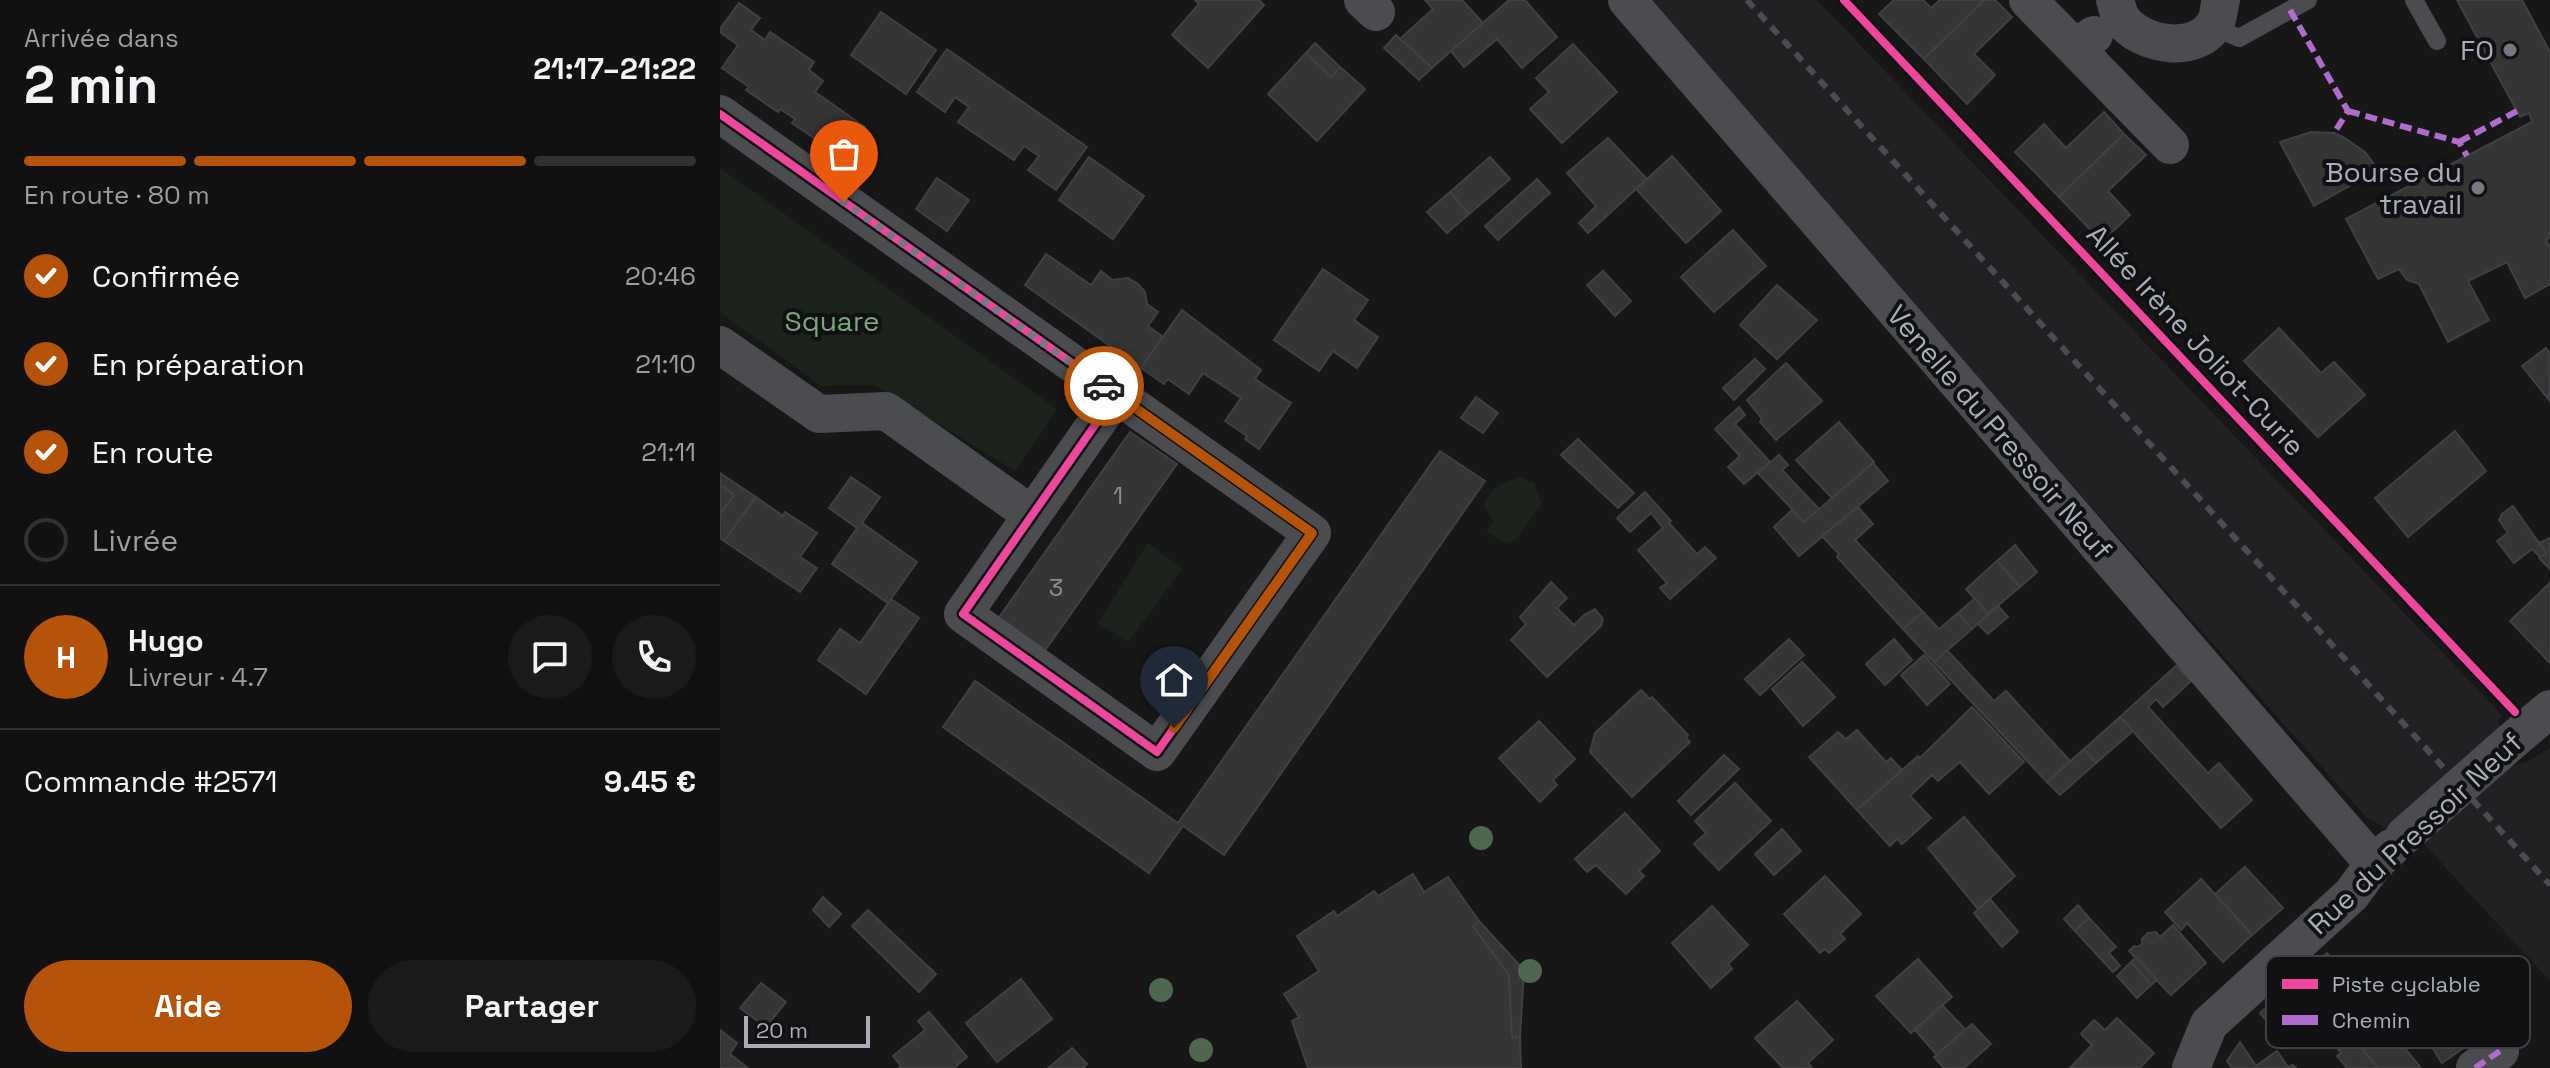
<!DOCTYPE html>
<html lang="fr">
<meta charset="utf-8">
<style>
:root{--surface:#111;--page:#1a1a1a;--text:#f1f3f6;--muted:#9c9d9f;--line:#303131;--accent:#b45309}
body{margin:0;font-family:"Space Grotesk",sans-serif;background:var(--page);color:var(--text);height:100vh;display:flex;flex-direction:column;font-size:30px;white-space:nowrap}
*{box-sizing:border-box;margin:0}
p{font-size:26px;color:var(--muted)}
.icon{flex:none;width:44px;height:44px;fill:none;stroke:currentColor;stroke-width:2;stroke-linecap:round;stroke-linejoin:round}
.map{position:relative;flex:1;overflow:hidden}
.drawer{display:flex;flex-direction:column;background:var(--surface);width:720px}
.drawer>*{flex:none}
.scale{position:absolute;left:24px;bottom:20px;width:126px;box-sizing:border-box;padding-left:8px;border:4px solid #a7adb9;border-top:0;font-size:22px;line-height:28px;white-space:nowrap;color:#a7adb9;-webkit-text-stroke:6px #111113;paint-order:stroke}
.pin{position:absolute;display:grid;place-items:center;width:68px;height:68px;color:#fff;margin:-82px -34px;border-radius:50% 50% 50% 0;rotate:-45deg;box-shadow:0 0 8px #0007}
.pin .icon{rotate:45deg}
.courier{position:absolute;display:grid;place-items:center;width:80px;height:80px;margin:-40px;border:6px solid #b45309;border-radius:50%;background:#fff;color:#222;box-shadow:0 2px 10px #0007}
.overview em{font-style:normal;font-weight:700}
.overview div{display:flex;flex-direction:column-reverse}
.overview{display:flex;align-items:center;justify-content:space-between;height:136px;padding:0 24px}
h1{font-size:52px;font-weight:700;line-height:60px}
.bar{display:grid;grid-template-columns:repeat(4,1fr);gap:12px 8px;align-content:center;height:96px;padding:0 24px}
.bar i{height:10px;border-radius:6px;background:var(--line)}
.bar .active{background:var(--accent)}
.bar p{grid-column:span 4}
.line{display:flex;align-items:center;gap:20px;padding:0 24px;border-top:2px solid var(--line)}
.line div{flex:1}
.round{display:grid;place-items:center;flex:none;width:84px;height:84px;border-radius:42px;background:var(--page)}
ol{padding:0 24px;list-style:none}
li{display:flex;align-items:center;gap:24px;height:88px}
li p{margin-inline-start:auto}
li .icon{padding:8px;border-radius:50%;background:var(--accent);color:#fff;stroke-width:4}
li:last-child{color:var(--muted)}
li i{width:44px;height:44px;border:4px solid var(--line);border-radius:50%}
.action{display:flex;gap:16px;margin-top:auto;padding:16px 24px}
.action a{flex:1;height:92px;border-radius:48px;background:var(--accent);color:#fff;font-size:32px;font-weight:700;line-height:92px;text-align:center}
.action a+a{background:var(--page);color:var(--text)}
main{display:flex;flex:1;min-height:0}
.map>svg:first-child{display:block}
.built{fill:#212123}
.green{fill:#1a221b}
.building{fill:#353536;stroke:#3f4043;stroke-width:2}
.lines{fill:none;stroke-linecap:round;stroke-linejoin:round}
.service{stroke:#4a4c50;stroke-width:18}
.minor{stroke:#4a4c50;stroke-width:38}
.rail{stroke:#4b4c4f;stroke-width:6;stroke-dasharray:10 8;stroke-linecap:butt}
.minor-bridge{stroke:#4a4c50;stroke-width:38}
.quiet{stroke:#b06ccc;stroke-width:6;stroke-dasharray:12 6;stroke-linecap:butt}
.cycleway-casing{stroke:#111113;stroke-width:13}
.cycleway{stroke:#ed469a;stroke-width:8}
.tree{fill:#4f664f}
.done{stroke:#757880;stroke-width:8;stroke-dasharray:0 14.4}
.route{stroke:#b45309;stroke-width:10}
.poi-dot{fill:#757880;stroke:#111113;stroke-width:3}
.labels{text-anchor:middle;stroke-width:8;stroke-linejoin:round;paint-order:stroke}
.number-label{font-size:24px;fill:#8a8f98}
.poi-label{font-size:28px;fill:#a7adb9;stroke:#111113;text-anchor:end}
.park-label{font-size:28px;fill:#7ca67c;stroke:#111113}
.street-label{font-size:28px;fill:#a7adb9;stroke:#111113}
.key{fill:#111113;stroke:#3e4045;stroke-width:2}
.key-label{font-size:22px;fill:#a7adb9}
</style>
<main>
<section class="drawer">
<div class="overview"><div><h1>2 min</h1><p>Arrivée dans</p></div><em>21:17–21:22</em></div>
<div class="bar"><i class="active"></i><i class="active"></i><i class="active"></i><i></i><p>En route · 80 m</p></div>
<ol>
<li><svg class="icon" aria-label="check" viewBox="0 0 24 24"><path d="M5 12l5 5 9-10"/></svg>Confirmée<p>20:46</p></li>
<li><svg class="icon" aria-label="check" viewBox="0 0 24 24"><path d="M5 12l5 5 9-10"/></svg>En préparation<p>21:10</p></li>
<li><svg class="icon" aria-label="check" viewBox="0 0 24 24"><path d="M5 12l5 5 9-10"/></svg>En route<p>21:11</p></li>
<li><i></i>Livrée</li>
</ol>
<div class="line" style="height:144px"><b class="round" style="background:var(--accent);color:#fff">H</b><div><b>Hugo</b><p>Livreur · 4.7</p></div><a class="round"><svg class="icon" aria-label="chat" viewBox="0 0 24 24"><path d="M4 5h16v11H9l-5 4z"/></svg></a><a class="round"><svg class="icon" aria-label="phone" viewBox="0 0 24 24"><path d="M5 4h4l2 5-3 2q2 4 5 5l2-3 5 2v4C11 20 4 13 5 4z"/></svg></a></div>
<div class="line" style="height:104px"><div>Commande #2571</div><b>9.45 €</b></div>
<div class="action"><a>Aide</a><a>Partager</a></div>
</section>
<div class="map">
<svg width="1830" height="1068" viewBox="0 0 1830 1068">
<rect width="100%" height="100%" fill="#171717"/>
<polygon class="built" points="923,0 1097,0 1782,715 1778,721 1782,730 1787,766 1805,763 1830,748 1830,981 1684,822 1668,830 1646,817"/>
<g class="green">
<polygon points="0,168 337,409 295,471 155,385 101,386 0,312"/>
<path d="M799,477L814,483L822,503L796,539L787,544L766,532L773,522L764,505C769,487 783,483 799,477Z"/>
<polygon points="428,543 462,569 408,642 378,623"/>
</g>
<g class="building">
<polygon points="475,0 539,0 544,5 488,68 452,35 479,4"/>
<polygon points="705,0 742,0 763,23 712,68 680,39 713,9"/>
<polygon points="789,0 805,0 837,37 802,68 777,39 744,67 731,51"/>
<polygon points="1174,0 1203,0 1211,8 1220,0 1264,0 1204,59 1159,14"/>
<polygon points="1264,0 1275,0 1292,17 1254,54 1275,75 1247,104 1204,59"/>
<polygon points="1737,0 1802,0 1830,52 1830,237 1826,240 1830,247 1830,284 1805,298 1787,262 1748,281 1769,320 1728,342 1699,284 1687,280 1679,269 1658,279 1626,219 1812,122 1809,113 1800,117"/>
<polygon points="19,3 40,18 31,30 45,40 50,32 94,62 89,70 103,81 95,92 145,127 123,158 72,123 75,119 60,109 58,112 26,90 29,87 2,68 18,45 0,32 0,29"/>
<polygon points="161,12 216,50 186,94 131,55"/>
<polygon points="676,35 712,68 699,80 664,48"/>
<polygon points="595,43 620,67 611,77 586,53"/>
<polygon points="853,44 897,92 842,143 810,109 829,92 816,78"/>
<polygon points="227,49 367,147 336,190 308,170 319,156 304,146 294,160 238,122 249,107 235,97 225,112 197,92"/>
<polygon points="586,53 611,77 620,67 645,89 597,141 548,94"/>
<polygon points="1384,112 1404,134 1339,197 1295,152 1324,124 1346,148"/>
<polygon points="1591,132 1614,133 1623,137 1645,152 1658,170 1594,206 1560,142"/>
<polygon points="1404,134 1426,155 1388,191 1410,215 1382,242 1339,197"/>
<polygon points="888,138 927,179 868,233 859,223 876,206 847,173"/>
<polygon points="952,156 1001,211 966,243 916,189"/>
<polygon points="369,157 424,196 393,239 339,200"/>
<polygon points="770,157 790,179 749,214 730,192"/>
<polygon points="217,178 249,200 227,231 196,209"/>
<polygon points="817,179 830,193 778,240 765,226"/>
<polygon points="730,192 749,214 727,233 707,212"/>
<polygon points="1013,230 1046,266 994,312 961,277"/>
<polygon points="326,254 371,285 381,271 392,280 408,278 418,284 425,292 427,304 438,312 428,326 443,337 421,368 305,285"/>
<polygon points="603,269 648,300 634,320 658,337 637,368 613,351 599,371 554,340"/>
<polygon points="883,271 911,301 895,316 867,285"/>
<polygon points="1057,285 1097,320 1057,359 1020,325"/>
<polygon points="462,310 541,370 535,379 571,403 539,449 525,439 527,436 505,421 521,398 483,373 469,394 448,379 444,384 421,368"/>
<polygon points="1559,328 1601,373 1614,362 1645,395 1598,437 1524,361"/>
<polygon points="1826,348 1830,354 1829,400 1802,366"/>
<polygon points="1035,359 1045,369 1014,400 1003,388"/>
<polygon points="1066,363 1102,401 1056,440 1040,422 1042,419 1027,400"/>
<polygon points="756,397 778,413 763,433 741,418"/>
<polygon points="1019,407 1025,415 1015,424 1050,462 1024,484 1008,467 1020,456 995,429"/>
<polygon points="1119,422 1154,462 1112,498 1076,460"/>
<polygon points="1735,431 1766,471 1688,537 1655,498"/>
<polygon points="410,432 457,464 321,656 275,623"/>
<polygon points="858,439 914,493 898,508 841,455"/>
<polygon points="720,451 765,481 504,855 463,826 429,873 223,727 255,681 458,823"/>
<polygon points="1059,455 1068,465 1062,470 1099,509 1084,522 1038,473"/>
<polygon points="1153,463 1168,481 1079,556 1054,527 1072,510 1084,522"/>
<polygon points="0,473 36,497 4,541 0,538 0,514 14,495 0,485"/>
<polygon points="131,477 160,497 142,523 197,562 168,603 112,564 137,528 109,508"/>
<polygon points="0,485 14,495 0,514"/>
<polygon points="925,492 951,521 949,523 977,554 985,547 996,558 950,599 940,588 947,583 918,550 943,528 931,513 910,532 897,518"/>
<polygon points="36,497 63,516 65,512 97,533 80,557 97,568 80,592 4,541"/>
<polygon points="1793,506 1826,553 1820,557 1812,549 1794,563 1777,541 1788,533 1779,520 1782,514"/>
<polygon points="1138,507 1153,524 1135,540 1203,612 1183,629 1117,557 1119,554 1102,536"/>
<polygon points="1830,538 1830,569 1819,558 1826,553 1819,543"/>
<polygon points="1295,545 1317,572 1300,587 1277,561"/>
<polygon points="1277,561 1300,587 1268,614 1246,589"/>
<polygon points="831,582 847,598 837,608 854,625 864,615 875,609 883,619 881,626 827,677 791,640 806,624 800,617"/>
<polygon points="1830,583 1830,663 1790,621"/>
<polygon points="1255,598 1268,614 1252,629 1238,613"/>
<polygon points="171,599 199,618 146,694 98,660 120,629 140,643"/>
<polygon points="1278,606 1288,617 1268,634 1258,624"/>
<polygon points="1203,612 1219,629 1238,613 1252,629 1214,662 1183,629"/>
<polygon points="1069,639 1084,655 1040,695 1025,679"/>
<polygon points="1174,639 1192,660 1165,685 1146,664"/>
<polygon points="1227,650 1274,701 1286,691 1350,761 1327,782 1214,662"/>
<polygon points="1204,655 1230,684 1207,705 1181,675"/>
<polygon points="1082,662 1115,697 1083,726 1052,689"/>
<polygon points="1456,666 1471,681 1443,707 1436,699 1428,707 1488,773 1499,763 1532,800 1501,828 1400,717"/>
<polygon points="921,690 930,699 932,697 968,735 966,738 970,742 912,797 870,752 875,733"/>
<polygon points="1252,707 1304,762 1269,794 1240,762 1218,781 1212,775 1190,796 1211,818 1182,844 1177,839 1170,846 1137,810 1198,756 1200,758"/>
<polygon points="1400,717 1413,731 1376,763 1364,749"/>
<polygon points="819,721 855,759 833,780 837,785 820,802 779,758"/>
<polygon points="1137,730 1166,762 1171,758 1182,770 1137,810 1089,757 1118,732 1126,739"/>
<polygon points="1364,749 1376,763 1340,795 1327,782"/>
<polygon points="1004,755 1019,769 971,815 958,801"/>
<polygon points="1015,783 1051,821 999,870 974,844 986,833 975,821"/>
<polygon points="905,813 940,851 919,871 924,876 906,894 876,865 867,872 855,859"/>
<polygon points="1244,817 1295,876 1258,909 1208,848"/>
<polygon points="1062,829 1081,851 1054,875 1035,854"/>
<polygon points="1525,867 1563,908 1532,935 1495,894"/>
<polygon points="693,874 704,892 728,877 759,921 753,926 789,975 792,1037 800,1037 801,1068 588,1068 572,1021 579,1017 564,994 599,971 577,936 614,911 617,916 654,891 658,896"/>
<polygon points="1105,876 1141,914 1120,934 1125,939 1109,953 1105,949 1100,953 1064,914"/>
<polygon points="1481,879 1532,935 1503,962 1467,923 1461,930 1445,912"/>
<polygon points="103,897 121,914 109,927 93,910"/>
<polygon points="1270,899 1298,932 1282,947 1254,913"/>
<polygon points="1358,905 1369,918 1355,931 1344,919"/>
<polygon points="992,906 1028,945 1008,964 1012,969 991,988 952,943"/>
<polygon points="148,910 216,974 199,992 132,926"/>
<polygon points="1369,918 1396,947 1389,953 1400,966 1393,972 1355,931"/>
<polygon points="759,921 804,970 800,1037 792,1037 789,975 753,926"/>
<polygon points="1453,925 1486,963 1451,995 1409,951 1414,946 1418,947 1422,944 1422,939 1428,933 1436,932 1440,937"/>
<polygon points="1607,953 1619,967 1624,963 1632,973 1627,978 1701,1068 1658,1068 1581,977"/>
<polygon points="1416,957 1437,980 1431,985 1411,962"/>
<polygon points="1198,959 1232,997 1191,1033 1156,996"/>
<polygon points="1411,962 1431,985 1417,998 1397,976"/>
<polygon points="1581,977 1658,1068 1627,1068 1617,1056 1621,1053 1593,1018 1564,1041 1540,1013"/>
<polygon points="301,979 332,1019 277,1062 246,1023"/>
<polygon points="41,983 66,1002 46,1027 20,1008"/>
<polygon points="1077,1001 1113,1040 1088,1063 1092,1068 1063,1068 1035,1038"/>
<polygon points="1222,1005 1246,1030 1217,1055 1195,1030"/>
<polygon points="209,1012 247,1057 234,1068 179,1068 181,1066 173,1056 205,1030 198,1021"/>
<polygon points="1397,1018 1434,1053 1420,1068 1350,1068 1372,1045 1361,1034 1374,1020 1385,1030"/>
<polygon points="1252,1024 1271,1044 1244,1068 1224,1068 1214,1057"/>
<polygon points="1737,1029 1748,1045 1722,1063 1712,1047"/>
<polygon points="0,1030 17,1043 10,1054 28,1068 0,1068"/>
<polygon points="1520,1042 1536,1066 1538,1068 1512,1068 1507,1061"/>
<polygon points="352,1048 367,1064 363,1068 328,1068"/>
<polygon points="1557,1051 1568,1067 1573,1065 1576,1068 1538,1068 1536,1066"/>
</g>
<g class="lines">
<g class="service">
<polyline points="1694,0 1717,41"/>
<polyline points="1492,26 1519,38 1588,0"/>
</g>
<g class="minor">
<polyline points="643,0 656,12"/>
<polyline points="907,0 1654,864"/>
<polyline points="1308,0 1355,48 1374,35"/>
<path d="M1395,0C1397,5 1398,13 1401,18C1420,47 1482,56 1497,19C1499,13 1499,6 1501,0"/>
<polyline points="1355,48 1450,145"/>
<polyline points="0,114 592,533 437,752 243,614 396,395"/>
<polyline points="0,345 99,414 166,411 312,515"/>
<polyline points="1793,740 1830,709"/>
<polyline points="1471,1068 1489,1024 1631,895 1654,864 1671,848"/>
<polyline points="1755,1068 1780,1051"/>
</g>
<polyline class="rail" points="1027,0 1830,885"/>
<polyline class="minor-bridge" points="1684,836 1793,740"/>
<g class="quiet">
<polyline points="1570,10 1628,111 1614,133"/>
<polyline points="1628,111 1739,142 1747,156"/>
<polyline points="1739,142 1797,111"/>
<polyline points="1755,1068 1780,1051"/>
</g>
<g class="cycleway-casing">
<g id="cycleway">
<polyline points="1124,0 1795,712"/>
<polyline points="0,114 592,533 437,752 243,614 396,395"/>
</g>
</g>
<use href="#cycleway" class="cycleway"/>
</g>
<g class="tree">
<circle cx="761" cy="838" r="12"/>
<circle cx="810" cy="971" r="12"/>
<circle cx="441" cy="990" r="12"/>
<circle cx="481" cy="1050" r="12"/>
</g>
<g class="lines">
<polyline class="done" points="124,202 384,386"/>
<polyline class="route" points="384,386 592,533 454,728"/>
</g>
<g class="poi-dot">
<circle cx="1790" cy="50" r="8"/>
<circle cx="1758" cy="188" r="8"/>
</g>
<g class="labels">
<g class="number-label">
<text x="398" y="504">1</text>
<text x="336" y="596">3</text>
</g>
<g class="poi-label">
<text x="1774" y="60">FO</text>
<text x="1742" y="182">Bourse du<tspan x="1742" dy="32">travail</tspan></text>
</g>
<g class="park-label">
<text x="112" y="331">Square</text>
</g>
<g class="street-label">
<text transform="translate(1476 340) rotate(47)" y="10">Allée Irène Joliot-Curie</text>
<text transform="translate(1280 432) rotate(49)" y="10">Venelle du Pressoir Neuf</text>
<text transform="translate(1695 833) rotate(-43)" y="10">Rue du Pressoir Neuf</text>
</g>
</g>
<rect x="1546" y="956" width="264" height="92" rx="12" class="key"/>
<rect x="1562" y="979" width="36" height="10" fill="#ed469a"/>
<rect x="1562" y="1015" width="36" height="10" fill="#b06ccc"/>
<g class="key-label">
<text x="1612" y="992">Piste cyclable</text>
<text x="1612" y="1028">Chemin</text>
</g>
</svg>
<div class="scale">20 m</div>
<div class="pin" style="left:124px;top:202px;background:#ea580c"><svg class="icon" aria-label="bag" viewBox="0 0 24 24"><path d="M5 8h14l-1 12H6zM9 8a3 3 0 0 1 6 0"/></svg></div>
<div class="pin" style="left:454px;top:728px;background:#1f2937"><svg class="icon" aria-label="home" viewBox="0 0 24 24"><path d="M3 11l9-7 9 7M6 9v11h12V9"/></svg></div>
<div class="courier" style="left:384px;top:386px"><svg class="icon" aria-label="car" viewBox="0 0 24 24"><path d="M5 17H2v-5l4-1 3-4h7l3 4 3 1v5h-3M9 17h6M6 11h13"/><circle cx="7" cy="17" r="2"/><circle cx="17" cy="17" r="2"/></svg></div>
</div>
</main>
